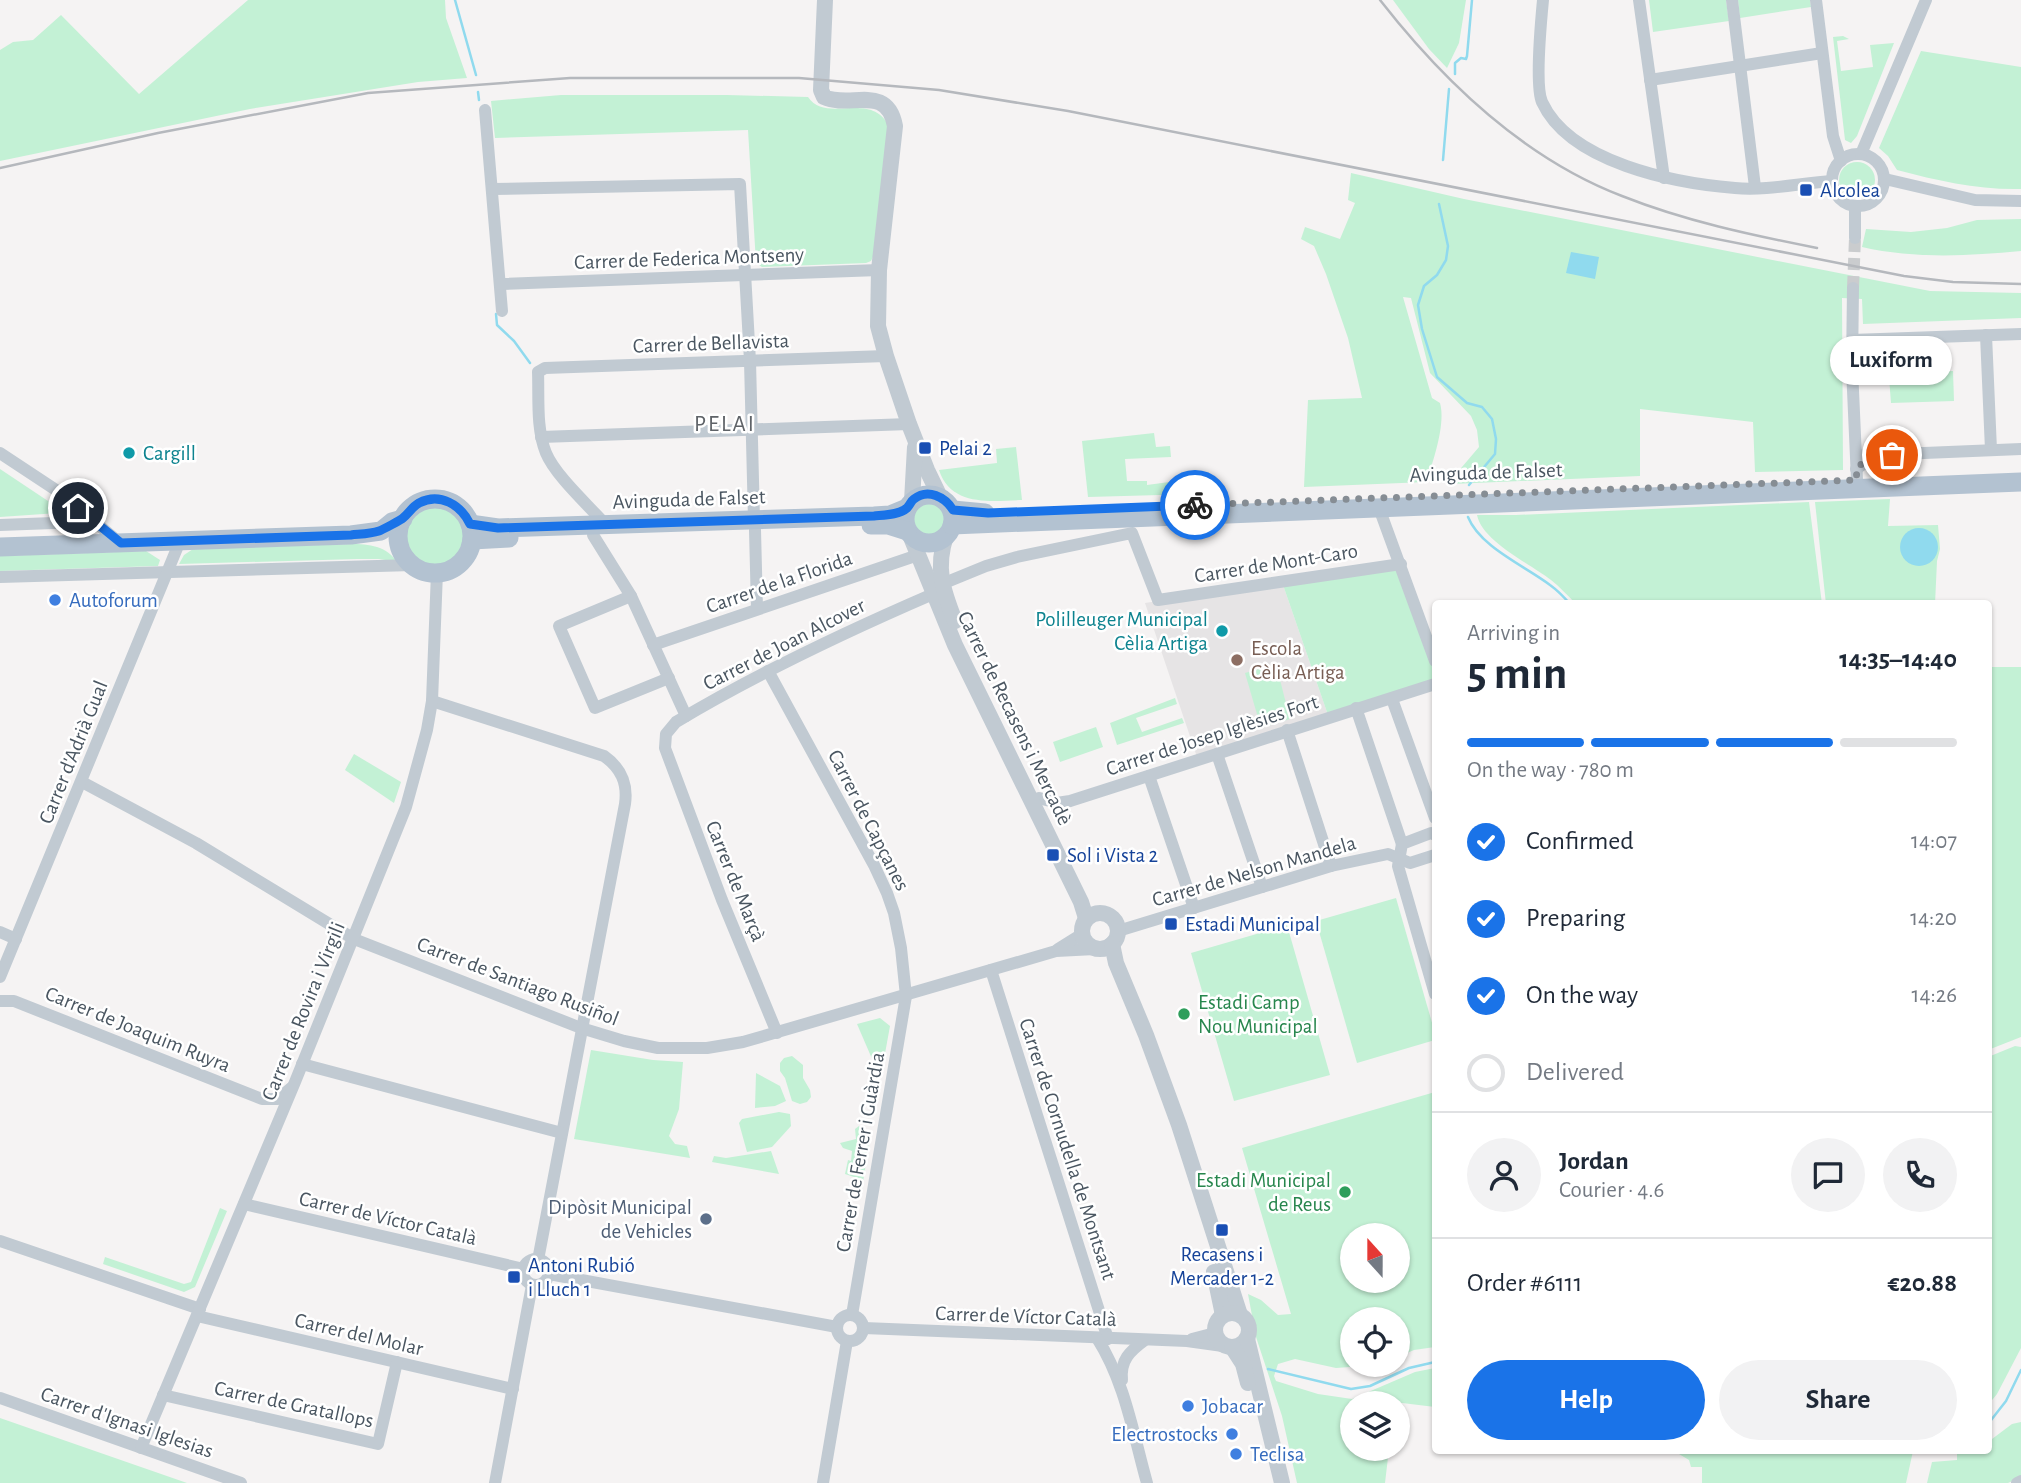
<!DOCTYPE html>
<meta charset="utf-8">
<style>
:root{--surface:#fff;--page:#f2f2f3;--text:#1f2937;--muted:#747a83;--line:#e0e1e3;--accent:#1a73e8}
body{margin:0;font-family:"Alegreya Sans",sans-serif;background:var(--page);color:var(--text);height:100vh;display:flex;flex-direction:column;font-size:26px;white-space:nowrap}
*{box-sizing:border-box;margin:0}
p{font-size:23px;color:var(--muted)}
.icon{flex:none;width:38px;height:38px;fill:none;stroke:currentColor;stroke-width:2;stroke-linecap:round;stroke-linejoin:round}
.map{position:relative;flex:1;overflow:hidden}
.side{position:absolute;left:1432px;top:600px;width:560px;height:854px;display:flex;flex-direction:column;background:var(--surface);border-radius:7px;box-shadow:0 2px 5px #0004}
.side>*{flex:none}
.needle{width:46px;rotate:339deg}
.controls{position:absolute;left:1340px;top:1223px;display:grid;gap:14px}
.controls a{display:grid;place-items:center;width:70px;height:70px;border-radius:50%;background:var(--surface);box-shadow:0 2px 5px #0004;font-size:35px}
.pin{position:absolute;display:grid;place-items:center;width:60px;height:60px;color:#fff;margin:-30px;border:4px solid #fff;border-radius:50%;box-shadow:0 2px 7px #0007}
.courier{position:absolute;display:grid;place-items:center;width:70px;height:70px;margin:-35px;border:5px solid #1a73e8;border-radius:50%;background:#fff;color:#222;box-shadow:0 2px 9px #0007}
.bubble{position:absolute;height:49px;border-radius:24px;background:var(--surface);box-shadow:0 2px 5px #0004;font-size:23px;font-weight:700;line-height:49px;text-align:center}
.headline em{font-style:normal;font-weight:700}
.headline div{display:flex;flex-direction:column-reverse}
.headline{display:flex;align-items:center;justify-content:space-between;height:119px;padding:0 35px}
h1{font-size:46px;font-weight:700;line-height:52px}
.bar{display:grid;grid-template-columns:repeat(4,1fr);gap:10px 7px;align-content:center;height:84px;padding:0 35px}
.bar i{height:9px;border-radius:5px;background:var(--line)}
.bar .on{background:var(--accent)}
.bar p{grid-column:span 4}
.line{display:flex;align-items:center;gap:18px;padding:0 35px;border-top:2px solid var(--line)}
.line div{flex:1}
.round{display:grid;place-items:center;flex:none;width:74px;height:74px;border-radius:37px;background:var(--page)}
ol{padding:0 35px;list-style:none}
li{display:flex;align-items:center;gap:21px;height:77px}
li p{margin-inline-start:auto}
li .icon{padding:7px;border-radius:50%;background:var(--accent);color:#fff;stroke-width:4}
li:last-child{color:var(--muted)}
li i{width:38px;height:38px;border:4px solid var(--line);border-radius:50%}
.primary-button{display:flex;gap:14px;margin-top:auto;padding:14px 35px}
.primary-button a{flex:1;height:80px;border-radius:42px;background:var(--accent);color:#fff;font-size:28px;font-weight:700;line-height:80px;text-align:center}
.primary-button a+a{background:var(--page);color:var(--text)}
.map>svg:first-child{display:block}
.education{fill:#e6e4e5}
.green{fill:#c3f1d5;fill-rule:evenodd}
.water{fill:#90daee}
.lines{fill:none;stroke-linecap:round;stroke-linejoin:round}
.stream{stroke:#90daee;stroke-width:2.5}
.minor-tunnel{stroke:#caccce;stroke-width:12;stroke-dasharray:12 6;stroke-linecap:butt}
.minor{stroke:#c1cad2;stroke-width:12}
.tertiary{stroke:#c1cad2;stroke-width:16}
.primary{stroke:#b3c2d1;stroke-width:19}
.rail{stroke:#b5b8bd;stroke-width:2.5}
.done{stroke:#868d94;stroke-width:7;stroke-dasharray:0 12.6}
.route{stroke:#1a73e8;stroke-width:9}
.transit-dot{fill:#1a4fb4;stroke:#fff;stroke-width:2.5}
.culture-dot{fill:#0f9aa8;stroke:#fff;stroke-width:2.5}
.shop-dot{fill:#3f7fe0;stroke:#fff;stroke-width:2.5}
.education-dot{fill:#8d6e63;stroke:#fff;stroke-width:2.5}
.leisure-dot{fill:#2e9e5b;stroke:#fff;stroke-width:2.5}
.service-dot{fill:#5c6f8a;stroke:#fff;stroke-width:2.5}
.labels{text-anchor:middle;stroke-width:5;stroke-linejoin:round;paint-order:stroke}
.transit-label{font-size:21px;fill:#164399;stroke:#fff;text-anchor:start}
.street-label{font-size:21px;fill:#4a5661;stroke:#fff}
.culture-label{font-size:21px;fill:#0d838f;stroke:#fff;text-anchor:start}
.shop-label{font-size:21px;fill:#366cbe;stroke:#fff;text-anchor:start}
.education-label{font-size:21px;fill:#785e54;stroke:#fff;text-anchor:start}
.leisure-label{font-size:21px;fill:#27864d;stroke:#fff;text-anchor:start}
.service-label{font-size:21px;fill:#4e5e75;stroke:#fff;text-anchor:end}
.neighbourhood-label{font-size:23px;letter-spacing:2px;fill:#5f6368;stroke:#fff}
</style>
<div class="map">
<svg width="2021" height="1483" viewBox="0 0 2021 1483">
<rect width="100%" height="100%" fill="#f5f3f3"/>
<polygon class="education" points="1282,582 1329,718 1198,760 1145,603"/>
<g class="green">
<polygon points="248,0 445,0 446,18 467,78 418,82 250,109 0,161 0,50 13,42 33,40 61,15 139,94"/>
<polygon points="1393,0 1466,0 1459,43 1447,68 1429,49"/>
<polygon points="1649,0 1726,0 1729,21 1653,32"/>
<polygon points="1738,0 1810,0 1811,7 1740,18"/>
<polygon points="1843,36 1849,39 1837,41 1841,71 1873,67 1870,45 1894,43 1857,136 1851,143 1845,140 1833,37"/>
<path d="M1921,51L2021,67V189C1978,190 1939,181 1897,170L1888,156L1879,148Z"/>
<path d="M561,95H727L808,97C826,124 868,91 888,124L874,255L871,261L866,263L762,267L756,263L748,130L495,138L491,101Z"/>
<circle cx="1857" cy="180" r="18"/>
<path d="M1351,173L1464,199L1930,291L2021,293V318L1863,324L1862,299L1842,298L1843,470L1755,472L1753,422L1640,409V476L1452,484L1456,474L1479,447L1477,430L1471,416L1430,373L1411,298L1403,297L1432,398L1440,403C1446,424 1433,462 1426,482L1304,487L1308,400L1362,398L1348,338L1326,274L1314,246L1301,239L1305,227L1340,239L1355,203L1348,200Z"/>
<path d="M2021,219V251C1968,256 1914,259 1862,247L1866,229L1911,232L1947,228L1977,220Z"/>
<polygon points="1953,371 1954,401 1891,403 1889,377 1892,373"/>
<polygon points="1154,433 1156,447 1170,446 1171,457 1125,459 1127,481 1147,481 1147,485 1184,480 1194,482 1196,494 1088,497 1082,441"/>
<path d="M1016,447L1022,500C991,501 951,507 939,470L997,463L996,449Z"/>
<polygon points="0,469 57,507 58,513 0,517"/>
<polygon points="1890,499 1888,526 1938,525 1940,549 1937,561 1935,604 1826,604 1815,502"/>
<path d="M1809,502L1822,604H1576C1568,596 1560,587 1551,580C1530,564 1482,541 1477,515H1516Z"/>
<circle cx="928" cy="519" r="16"/>
<circle cx="435" cy="536" r="30"/>
<path d="M351,544C369,544 387,546 397,562L379,559H357L179,564L184,555L193,549Z"/>
<polygon points="146,551 160,560 158,566 0,571 0,556"/>
<polygon points="1401,564 1435,661 1435,684 1329,718 1282,582"/>
<polygon points="1276,664 1290,719 1261,728 1245,673"/>
<polygon points="1988,667 2021,667 2021,1037 1988,1050"/>
<polygon points="1175,698 1177,704 1136,718 1142,732 1182,718 1184,723 1117,745 1110,723"/>
<polygon points="1096,727 1103,747 1060,762 1053,742"/>
<polygon points="354,754 401,782 394,803 345,770"/>
<polygon points="1396,898 1435,1033 1435,1040 1357,1063 1316,921"/>
<polygon points="1287,925 1330,1075 1234,1101 1191,953"/>
<polygon points="880,1018 890,1026 882,1070 876,1068 857,1024"/>
<polygon points="2015,1046 2021,1047 2021,1348 1997,1394 1988,1405 1988,1057"/>
<polygon points="591,1050 653,1060 683,1062 679,1109 669,1136 675,1144 687,1146 690,1158 574,1139"/>
<polygon points="792,1056 803,1065 803,1078 810,1090 811,1097 807,1102 800,1104 792,1101 785,1078 780,1071 780,1063 784,1058"/>
<polygon points="756,1073 780,1086 786,1101 775,1106 755,1108"/>
<path d="M1435,1092V1347L1414,1350L1398,1357V1320H1353V1365H1377L1336,1368L1295,1359L1278,1364L1274,1376L1276,1381L1318,1394L1352,1399L1415,1372L1435,1368V1407L1394,1402L1353,1404V1449H1389L1385,1483H1297L1282,1416L1256,1337L1248,1294L1261,1300L1278,1315L1291,1314L1242,1148ZM1353,1236H1398V1281H1353Z"/>
<polygon points="779,1112 790,1114 791,1126 772,1147 747,1152 739,1123 742,1119"/>
<polygon points="859,1126 865,1130 864,1140 869,1143 862,1189 854,1187 854,1177 845,1174 848,1160 851,1161 852,1151 843,1148 840,1143 856,1139 855,1129"/>
<polygon points="771,1151 779,1174 712,1162 714,1156 726,1158"/>
<polygon points="220,1208 227,1211 195,1287 184,1292 103,1264 105,1257 184,1284 191,1282"/>
<polygon points="0,1418 187,1483 0,1483"/>
<polygon points="2021,1422 2021,1477 2008,1483 1927,1483 1932,1462 1957,1460 1957,1451 1988,1451 1988,1442 2012,1424"/>
<polygon points="1674,1451 1913,1451 1906,1483 1702,1483 1702,1467 1691,1467 1689,1460"/>
</g>
<g class="water">
<polygon points="1571,252 1599,257 1595,279 1566,273"/>
<circle cx="1919" cy="547" r="19"/>
</g>
<g class="lines">
<g class="stream">
<polyline points="455,0 476,75"/>
<polyline points="1455,74 1455,63 1461,58 1466,59 1467,56 1472,0"/>
<polyline points="478,92 479,100"/>
<polyline points="1443,160 1449,89"/>
<polyline points="1439,204 1448,246 1446,260 1437,275 1424,286 1418,305 1422,329 1437,377 1467,403 1482,407 1492,419 1496,439 1495,454 1469,485"/>
<polyline points="496,314 497,325 514,341 530,363"/>
<path d="M1468,517C1480,547 1525,566 1550,585C1557,590 1564,597 1570,604"/>
<polyline points="1268,1369 1351,1389 1370,1386 1409,1368 1435,1362"/>
<polyline points="1988,1424 2006,1401 2021,1370"/>
</g>
<polyline class="minor-tunnel" points="1853,288 1855,238"/>
<g class="minor">
<path d="M1543,0C1541,21 1535,86 1542,102C1570,163 1674,183 1735,188C1766,191 1801,183 1832,181"/>
<polyline points="1639,0 1664,178"/>
<polyline points="1732,0 1755,187"/>
<polyline points="1816,0 1833,136 1841,161"/>
<polyline points="1650,80 1822,53"/>
<polyline points="485,110 502,311"/>
<circle cx="1858" cy="180" r="26"/>
<polyline points="1861,154 1926,0"/>
<polyline points="1885,179 1975,200 2021,201"/>
<polyline points="493,189 740,184 750,361 754,520"/>
<polyline points="1855,206 1855,238"/>
<polyline points="500,284 879,270"/>
<polyline points="1853,288 1852,368 1857,480"/>
<polyline points="1986,335 1991,450"/>
<polyline points="1852,340 2021,334"/>
<polyline points="541,437 909,424"/>
<polyline points="0,453 59,492 120,543"/>
<polyline points="1865,454 1886,473 1896,479"/>
<polyline points="1856,469 1876,455 2021,449"/>
<polyline points="1379,508 1435,661"/>
<path d="M605,524C588,505 555,475 546,453C536,429 539,397 538,372L545,368L886,356"/>
<polyline points="0,525 80,522 98,523"/>
<polyline points="755,530 757,609"/>
<polyline points="593,535 631,596 686,716"/>
<polyline points="0,577 413,565"/>
<polyline points="942,584 986,566 1017,557 1132,533 1158,600 1401,564"/>
<polyline points="631,596 559,626 595,708 669,678"/>
<polyline points="653,645 918,555"/>
<polyline points="768,671 874,865 887,893 894,913 901,948 906,996 852,1315"/>
<polyline points="1392,699 1435,818"/>
<path d="M432,701L604,756C621,768 628,783 625,804L538,1260"/>
<polyline points="1356,708 1402,844"/>
<polyline points="1287,730 1331,866"/>
<polyline points="1217,754 1262,887"/>
<polyline points="1149,776 1194,908"/>
<polyline points="82,782 196,843 354,939 581,1028 624,1041 658,1048 707,1048 743,1042 1056,951 1095,949"/>
<polyline points="1039,798 1057,803 1070,801 1435,684"/>
<polyline points="1435,835 1431,833 1402,844 1398,866 1435,994"/>
<polyline points="1118,931 1331,866 1388,854 1410,863 1435,855"/>
<polyline points="0,932 16,939"/>
<polyline points="1058,949 1082,934"/>
<polyline points="991,970 1108,1339"/>
<polyline points="0,977 180,541"/>
<polyline points="0,1001 14,1001 262,1099 278,1099 291,1088"/>
<path d="M777,1033L722,900L665,748L666,734L676,722C758,673 845,632 933,594"/>
<polyline points="302,1064 562,1133"/>
<polyline points="244,1204 524,1269"/>
<polyline points="0,1241 200,1309"/>
<circle cx="536" cy="1272" r="13"/>
<polyline points="549,1274 837,1327"/>
<circle cx="850" cy="1328" r="13"/>
<polyline points="197,1316 513,1389"/>
<polyline points="864,1328 1187,1341 1230,1347"/>
<path d="M1097,1338C1125,1382 1133,1433 1147,1483"/>
<polyline points="1192,1339 1215,1333"/>
<path d="M1122,1380C1120,1360 1130,1351 1145,1340"/>
<polyline points="163,1395 378,1444 397,1362"/>
<polyline points="0,1398 241,1483"/>
<polyline points="141,1448 295,1082 406,807 427,730 432,701 437,572"/>
<polyline points="495,1483 532,1285"/>
<polyline points="823,1483 847,1341"/>
<polyline points="2017,1483 2021,1481"/>
</g>
<g class="tertiary">
<path d="M825,0L821,90L824,97C850,109 887,83 895,126L879,270L878,326L886,356L909,424L927,470L940,497"/>
<polyline points="912,501 915,447"/>
<polyline points="910,535 955,645 1081,902 1086,918"/>
<path d="M946,536C935,568 943,591 955,621"/>
<circle cx="1100" cy="931" r="18"/>
<polyline points="1112,944 1116,963 1146,1035 1179,1125 1240,1315"/>
<polyline points="1214,1272 1223,1315"/>
<circle cx="1232" cy="1330" r="17"/>
<polyline points="1247,1339 1282,1483"/>
<polyline points="1232,1347 1243,1364 1248,1383"/>
</g>
<g class="primary">
<circle cx="929" cy="519" r="24"/>
<circle cx="435" cy="536" r="37"/>
<polyline points="953,510 985,513"/>
<polyline points="470,524 498,528 874,516 890,515 907,508"/>
<polyline points="871,525 888,525 907,531"/>
<polyline points="952,525 2021,482"/>
<polyline points="472,540 509,538"/>
<polyline points="0,547 351,535 381,531 392,522 403,519"/>
</g>
<g class="rail">
<path d="M1380,0C1444,82 1523,158 1622,196C1685,221 1751,235 1817,248"/>
<polyline points="0,168 158,133 368,93 570,78 799,78 939,90 1068,111 1904,276 1953,282 2021,284"/>
</g>
</g>
<g class="lines">
<path class="done" d="M1195,505L1857,480L1856,468C1868,459 1877,455 1892,455"/>
<path class="route" d="M78,508L121,543L351,535C360,534 370,534 379,531C382,530 401,520 403,518C409,513 412,507 419,503C440,492 461,505 470,524L498,528L874,516C884,515 899,515 907,508C910,505 911,501 914,499C928,488 945,497 953,510L988,513L1195,505"/>
</g>
<g class="transit-dot">
<rect x="1799" y="183" width="14" height="14" rx="3.5"/>
<rect x="918" y="441" width="14" height="14" rx="3.5"/>
<rect x="1046" y="848" width="14" height="14" rx="3.5"/>
<rect x="1164" y="917" width="14" height="14" rx="3.5"/>
<rect x="1215" y="1223" width="14" height="14" rx="3.5"/>
<rect x="507" y="1270" width="14" height="14" rx="3.5"/>
</g>
<g class="culture-dot">
<circle cx="129" cy="453" r="7"/>
<circle cx="1222" cy="631" r="7"/>
</g>
<g class="shop-dot">
<circle cx="55" cy="600" r="7"/>
<circle cx="1188" cy="1406" r="7"/>
<circle cx="1232" cy="1434" r="7"/>
<circle cx="1236" cy="1454" r="7"/>
</g>
<circle class="education-dot" cx="1237" cy="660" r="7"/>
<g class="leisure-dot">
<circle cx="1184" cy="1014" r="7"/>
<circle cx="1345" cy="1192" r="7"/>
</g>
<circle class="service-dot" cx="706" cy="1219" r="7"/>
<g class="labels">
<g class="transit-label">
<text x="1820" y="197">Alcolea</text>
<text x="939" y="455">Pelai 2</text>
<text x="1067" y="862">Sol i Vista 2</text>
<text x="1185" y="931">Estadi Municipal</text>
<text x="1222" y="1261" text-anchor="middle">Recasens i<tspan x="1222" dy="24">Mercader 1-2</tspan></text>
<text x="528" y="1272">Antoni Rubió<tspan x="528" dy="24">i Lluch 1</tspan></text>
</g>
<g class="street-label">
<text transform="translate(689 258) rotate(-2)" y="7">Carrer de Federica Montseny</text>
<text transform="translate(711 343) rotate(-2)" y="7">Carrer de Bellavista</text>
<text transform="translate(1486 472) rotate(-2)" y="7">Avinguda de Falset</text>
<text transform="translate(689 499) rotate(-2)" y="7">Avinguda de Falset</text>
<text transform="translate(1276 563) rotate(-9)" y="7">Carrer de Mont-Caro</text>
<text transform="translate(779 582) rotate(-19)" y="7">Carrer de la Florida</text>
<text transform="translate(784 644) rotate(-27)" y="7">Carrer de Joan Alcover</text>
<text transform="translate(1015 718) rotate(64)" y="7">Carrer de Recasens i Mercadè</text>
<text transform="translate(1212 735) rotate(-18)" y="7">Carrer de Josep Iglèsies Fort</text>
<text transform="translate(73 752) rotate(-68)" y="7">Carrer d'Adrià Gual</text>
<text transform="translate(869 820) rotate(63)" y="7">Carrer de Capçanes</text>
<text transform="translate(1254 871) rotate(-16)" y="7">Carrer de Nelson Mandela</text>
<text transform="translate(736 881) rotate(68)" y="7">Carrer de Marçà</text>
<text transform="translate(518 981) rotate(21)" y="7">Carrer de Santiago Rusiñol</text>
<text transform="translate(303 1011) rotate(-68)" y="7">Carrer de Rovira i Virgili</text>
<text transform="translate(138 1029) rotate(22)" y="7">Carrer de Joaquim Ruyra</text>
<text transform="translate(1068 1149) rotate(72)" y="7">Carrer de Cornudella de Montsant</text>
<text transform="translate(860 1152) rotate(-80)" y="7">Carrer de Ferrer i Guàrdia</text>
<text transform="translate(388 1218) rotate(13)" y="7">Carrer de Víctor Català</text>
<text transform="translate(1026 1316) rotate(2)" y="7">Carrer de Víctor Català</text>
<text transform="translate(359 1334) rotate(13)" y="7">Carrer del Molar</text>
<text transform="translate(294 1404) rotate(12)" y="7">Carrer de Gratallops</text>
<text transform="translate(127 1422) rotate(19)" y="7">Carrer d'Ignasi Iglesias</text>
</g>
<g class="culture-label">
<text x="143" y="460">Cargill</text>
<text x="1208" y="626" text-anchor="end">Polilleuger Municipal<tspan x="1208" dy="24">Cèlia Artiga</tspan></text>
</g>
<g class="shop-label">
<text x="69" y="607">Autoforum</text>
<text x="1202" y="1413">Jobacar</text>
<text x="1218" y="1441" text-anchor="end">Electrostocks</text>
<text x="1250" y="1461">Teclisa</text>
</g>
<g class="education-label">
<text x="1251" y="655">Escola<tspan x="1251" dy="24">Cèlia Artiga</tspan></text>
</g>
<g class="leisure-label">
<text x="1198" y="1009">Estadi Camp<tspan x="1198" dy="24">Nou Municipal</tspan></text>
<text x="1331" y="1187" text-anchor="end">Estadi Municipal<tspan x="1331" dy="24">de Reus</tspan></text>
</g>
<g class="service-label">
<text x="692" y="1214">Dipòsit Municipal<tspan x="692" dy="24">de Vehicles</tspan></text>
</g>
<g class="neighbourhood-label">
<text x="725" y="431">PELAI</text>
</g>
</g>
</svg>
<div class="controls">
<a><svg class="needle" viewBox="-14 -14 28 28"><path d="M0-13l5 13h-10z" fill="#e53935"/><path d="M0 13l5-13h-10z" fill="#747a83"/></svg></a>
<a><svg class="icon" aria-label="locate" viewBox="0 0 24 24"><circle cx="12" cy="12" r="6"/><path d="M12 2v4M12 18v4M2 12h4M18 12h4"/></svg></a>
<a><svg class="icon" aria-label="layers" viewBox="0 0 24 24"><path d="M12 4l9 5-9 5-9-5zM3 14l9 5 9-5"/></svg></a>
</div>
<div class="pin" style="left:1892px;top:455px;background:#ea580c"><svg class="icon" aria-label="bag" viewBox="0 0 24 24"><path d="M5 8h14l-1 12H6zM9 8a3 3 0 0 1 6 0"/></svg></div>
<div class="pin" style="left:78px;top:508px;background:#1f2937"><svg class="icon" aria-label="home" viewBox="0 0 24 24"><path d="M3 11l9-7 9 7M6 9v11h12V9"/></svg></div>
<div class="courier" style="left:1195px;top:505px"><svg class="icon" aria-label="bike" viewBox="0 0 24 24"><circle cx="6" cy="16" r="4"/><circle cx="18" cy="16" r="4"/><path d="M6 16l4-8h5l3 8M10 8l3 8H6M13 5h3"/></svg></div>
<div class="bubble" style="left:1830px;top:336px;width:122px">Luxiform</div>
<section class="side">
<div class="headline"><div><h1>5 min</h1><p>Arriving in</p></div><em>14:35–14:40</em></div>
<div class="bar"><i class="on"></i><i class="on"></i><i class="on"></i><i></i><p>On the way · 780 m</p></div>
<ol>
<li><svg class="icon" aria-label="check" viewBox="0 0 24 24"><path d="M5 12l5 5 9-10"/></svg>Confirmed<p>14:07</p></li>
<li><svg class="icon" aria-label="check" viewBox="0 0 24 24"><path d="M5 12l5 5 9-10"/></svg>Preparing<p>14:20</p></li>
<li><svg class="icon" aria-label="check" viewBox="0 0 24 24"><path d="M5 12l5 5 9-10"/></svg>On the way<p>14:26</p></li>
<li><i></i>Delivered</li>
</ol>
<div class="line" style="height:126px"><a class="round"><svg class="icon" aria-label="person" viewBox="0 0 24 24"><circle cx="12" cy="8" r="4"/><path d="M4 21q1-7 8-7t8 7"/></svg></a><div><b>Jordan</b><p>Courier · 4.6</p></div><a class="round"><svg class="icon" aria-label="chat" viewBox="0 0 24 24"><path d="M4 5h16v11H9l-5 4z"/></svg></a><a class="round"><svg class="icon" aria-label="phone" viewBox="0 0 24 24"><path d="M5 4h4l2 5-3 2q2 4 5 5l2-3 5 2v4C11 20 4 13 5 4z"/></svg></a></div>
<div class="line" style="height:91px"><div>Order #6111</div><b>€20.88</b></div>
<div class="primary-button"><a>Help</a><a>Share</a></div>
</section>
</div>
